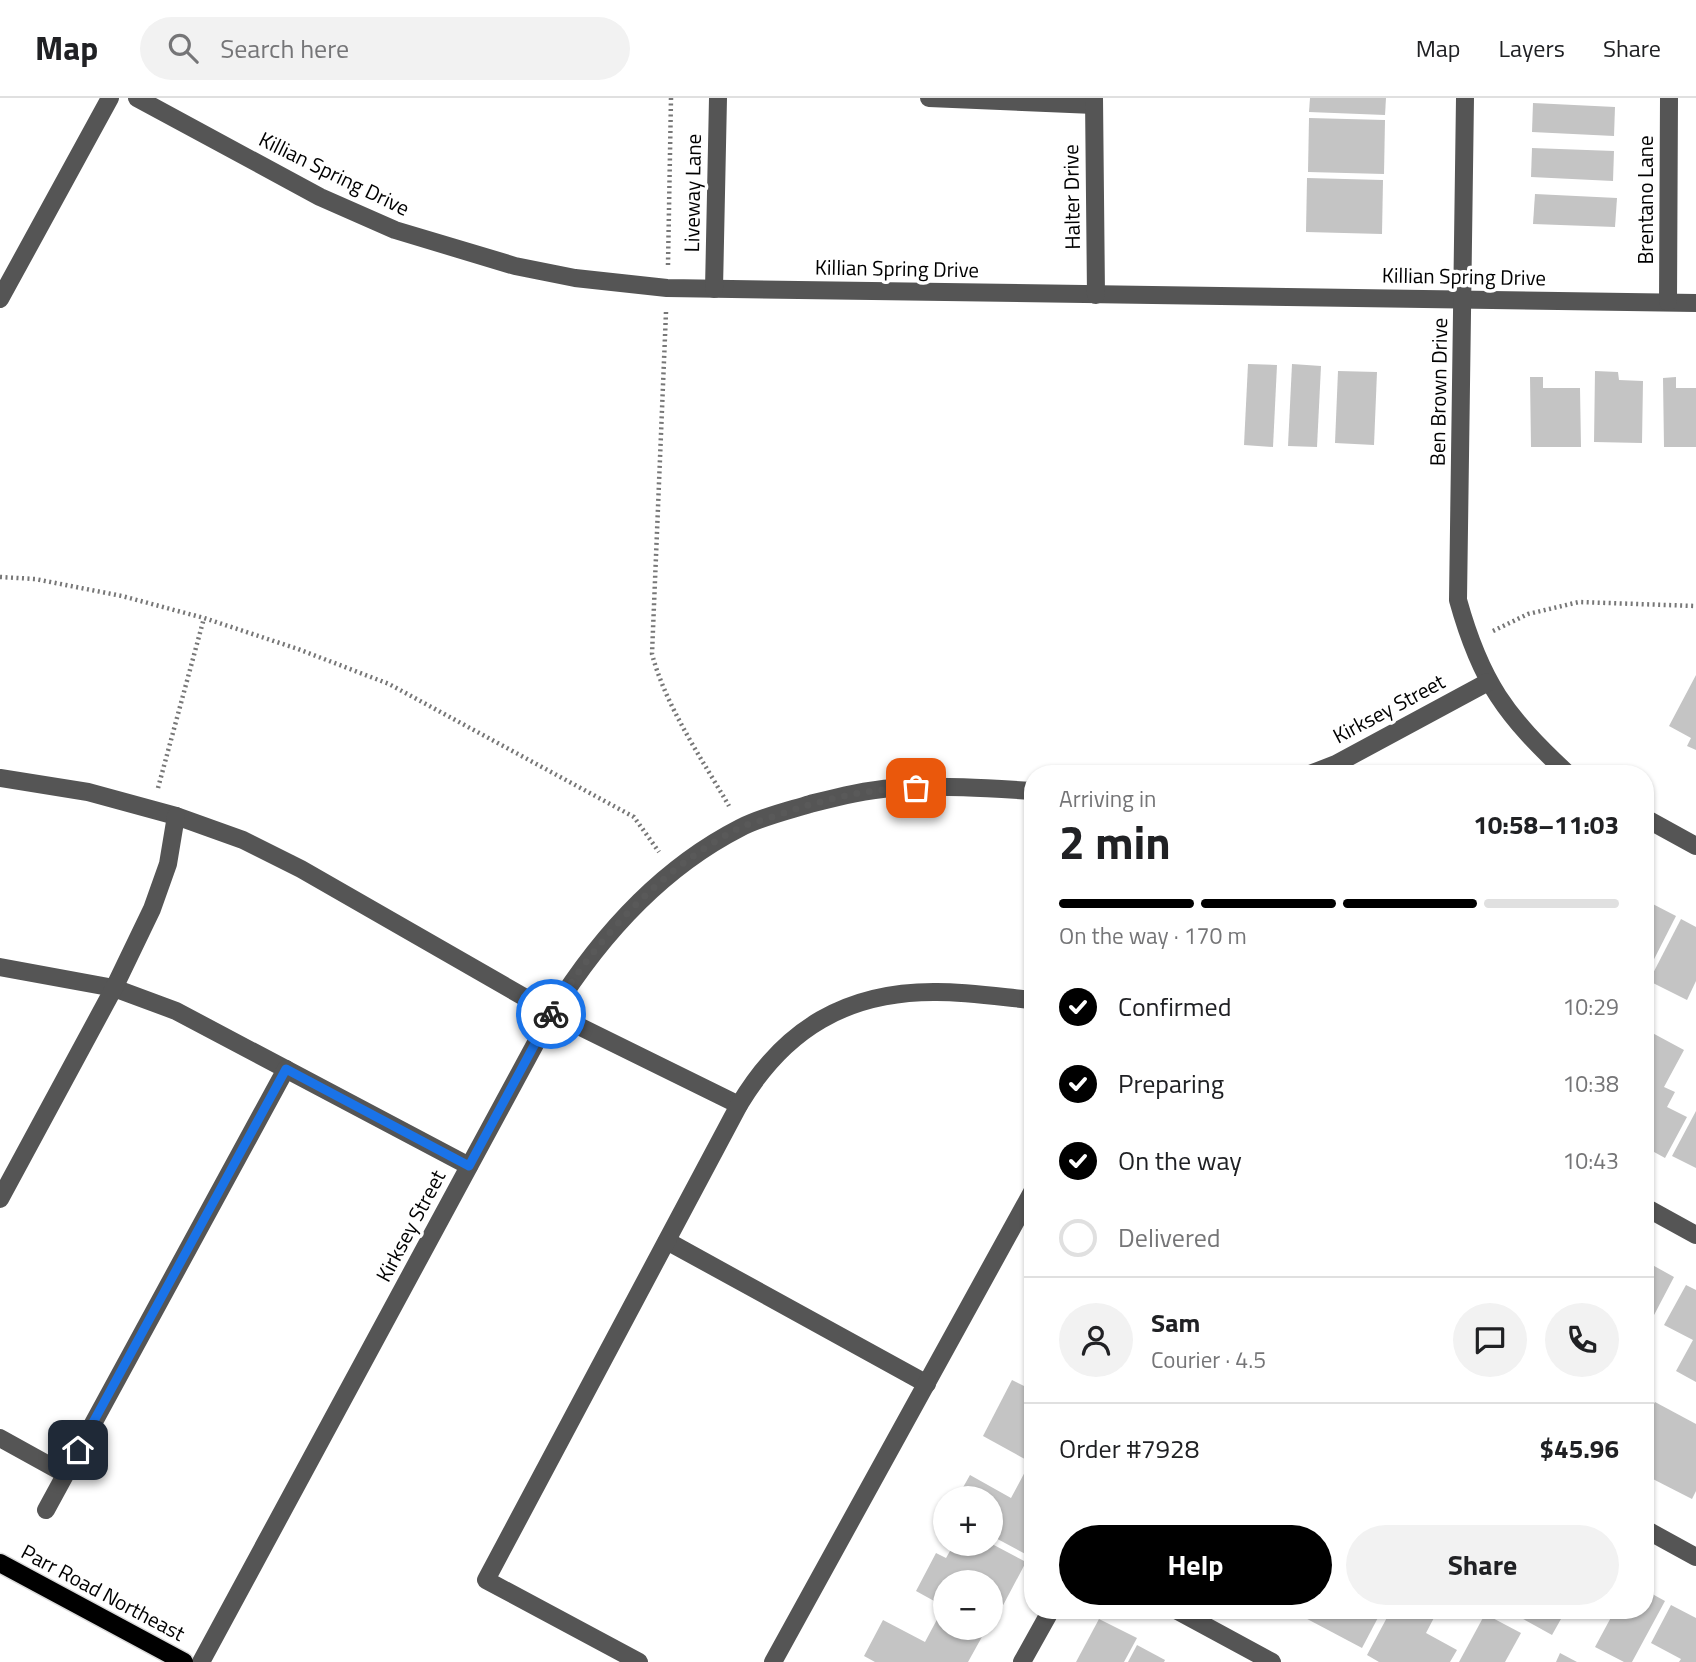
<!DOCTYPE html>
<meta charset="utf-8">
<style>
:root{--surface:#fff;--page:#f2f2f2;--text:#202124;--muted:#757577;--line:#e0e0e0;--accent:#000}
body{margin:0;font-family:"Titillium Web",sans-serif;background:var(--page);color:var(--text);height:100vh;display:flex;flex-direction:column;font-size:26px;white-space:nowrap}
*{box-sizing:border-box;margin:0}
p{font-size:23px;color:var(--muted)}
.icon{flex:none;width:38px;height:38px;fill:none;stroke:currentColor;stroke-width:2;stroke-linecap:round;stroke-linejoin:round}
.map{position:relative;flex:1;overflow:hidden}
.sheet{position:absolute;left:1024px;top:667px;width:630px;height:854px;display:flex;flex-direction:column;background:var(--surface);border-radius:28px;box-shadow:0 2px 5px #0004}
.sheet>*{flex:none}
.fabs{position:absolute;left:933px;top:1388px;display:grid;gap:14px}
.fabs a{display:grid;place-items:center;width:70px;height:70px;border-radius:50%;background:var(--surface);box-shadow:0 2px 5px #0004;font-size:35px}
.pin{position:absolute;display:grid;place-items:center;width:60px;height:60px;color:#fff;margin:-30px;border-radius:14px;box-shadow:0 4px 10px #0006}
.courier{position:absolute;display:grid;place-items:center;width:70px;height:70px;margin:-35px;border:5px solid #1a73e8;border-radius:50%;background:#fff;color:#222;box-shadow:0 2px 9px #0007}
.headline em{font-style:normal;font-weight:700}
.headline div{display:flex;flex-direction:column-reverse}
.headline{display:flex;align-items:center;justify-content:space-between;height:119px;padding:0 35px}
h1{font-size:46px;font-weight:700;line-height:52px}
.bar{display:grid;grid-template-columns:repeat(4,1fr);gap:10px 7px;align-content:center;height:84px;padding:0 35px}
.bar i{height:9px;border-radius:5px;background:var(--line)}
.bar .on{background:var(--accent)}
.bar p{grid-column:span 4}
.line{display:flex;align-items:center;gap:18px;padding:0 35px;border-top:2px solid var(--line)}
.line div{flex:1}
.round{display:grid;place-items:center;flex:none;width:74px;height:74px;border-radius:37px;background:var(--page)}
ol{padding:0 35px;list-style:none}
li{display:flex;align-items:center;gap:21px;height:77px}
li p{margin-inline-start:auto}
li .icon{padding:7px;border-radius:50%;background:var(--accent);color:#fff;stroke-width:4}
li:last-child{color:var(--muted)}
li i{width:38px;height:38px;border:4px solid var(--line);border-radius:50%}
.primary-button{display:flex;gap:14px;margin-top:auto;padding:14px 35px}
.primary-button a{flex:1;height:80px;border-radius:42px;background:var(--accent);color:#fff;font-size:28px;font-weight:700;line-height:80px;text-align:center}
.primary-button a+a{background:var(--page);color:var(--text)}
header{display:flex;align-items:center;gap:42px;box-sizing:border-box;height:98px;padding:0 35px;background:var(--surface);border-bottom:2px solid var(--line)}
header strong{font-size:33px}
nav{display:flex;gap:38px;margin-inline-start:auto;font-size:24px}
.search{width:490px;height:63px;background:var(--page);display:flex;align-items:center;gap:18px;box-sizing:border-box;padding:0 24px;border-radius:38px;color:var(--muted);font-size:26px}
.map>svg:first-child{display:block}
.building{fill:#c4c4c4}
.lines{fill:none;stroke-linecap:round;stroke-linejoin:round}
.major-casing{stroke:#dbdbdb;stroke-width:21}
.path{stroke:#777;stroke-width:4.5;stroke-dasharray:2 3.5;stroke-linecap:butt}
.minor{stroke:#555;stroke-width:18}
.major{stroke:#000;stroke-width:18}
.done{stroke:#595959;stroke-width:7;stroke-dasharray:0 12.6}
.route{stroke:#1a73e8;stroke-width:9}
.labels{text-anchor:middle;stroke-width:7;stroke-linejoin:round;paint-order:stroke}
.street-label{font-size:21px;fill:#000;stroke:#fff}
</style>
<header>
<strong>Map</strong>
<div class="search"><svg class="icon" aria-label="search" viewBox="0 0 24 24"><circle cx="10" cy="10" r="6"/><path d="M15 15l6 6"/></svg>Search here</div>
<nav><a>Map</a><a>Layers</a><a>Share</a></nav>
</header>
<div class="map">
<svg width="1696" height="1564" viewBox="0 0 1696 1564">
<rect width="100%" height="100%" fill="#fff"/>
<g class="building">
<polygon points="1310,0 1386,0 1385,17 1309,14"/>
<polygon points="1533,5 1615,9 1614,38 1532,34"/>
<polygon points="1309,20 1385,22 1384,76 1308,74"/>
<polygon points="1532,50 1614,53 1613,83 1531,79"/>
<polygon points="1307,80 1383,82 1382,136 1306,134"/>
<polygon points="1535,96 1617,100 1615,129 1533,126"/>
<polygon points="1248,266 1277,267 1273,349 1244,347"/>
<polygon points="1292,266 1321,268 1317,349 1288,348"/>
<polygon points="1338,273 1377,274 1374,347 1335,345"/>
<polygon points="1595,273 1618,274 1619,282 1643,283 1642,345 1594,344"/>
<polygon points="1530,279 1543,279 1543,290 1580,290 1581,349 1531,349"/>
<polygon points="1676,279 1676,290 1696,290 1696,349 1664,349 1663,280"/>
<polygon points="1696,577 1696,652 1687,648 1691,640 1669,628"/>
<polygon points="1645,802 1676,818 1645,879"/>
<polygon points="1681,821 1696,829 1696,883 1687,902 1649,883"/>
<polygon points="1645,931 1684,952 1664,989 1675,994 1667,1009 1687,1019 1665,1060 1645,1049"/>
<polygon points="1696,1013 1696,1070 1672,1058"/>
<polygon points="1645,1157 1649,1159 1647,1164 1674,1179 1653,1219 1645,1215"/>
<polygon points="1686,1187 1696,1192 1696,1284 1676,1273 1693,1242 1664,1227"/>
<polygon points="1032,1252 1032,1270 1025,1266"/>
<polygon points="1012,1282 1032,1292 1032,1365 983,1338"/>
<polygon points="1655,1304 1696,1326 1696,1393 1692,1401 1645,1377 1645,1322"/>
<polygon points="1027,1370 1032,1374 1031,1459 990,1437 990,1400 957,1400 970,1377 1011,1400"/>
<polygon points="954,1446 962,1446 979,1455 983,1446 992,1446 1026,1464 990,1532 984,1530 990,1530 990,1484 945,1484 945,1509 916,1493 936,1455 946,1460"/>
<polygon points="1645,1492 1665,1503 1632,1564 1624,1564 1595,1549 1615,1512 1645,1512"/>
<polygon points="1671,1507 1696,1520 1696,1564 1679,1564 1681,1561 1651,1545"/>
<polygon points="1295,1512 1382,1512 1362,1550 1294,1514"/>
<polygon points="1391,1512 1438,1512 1426,1535 1457,1552 1450,1564 1379,1564 1367,1557"/>
<polygon points="1518,1512 1566,1512 1552,1537 1516,1517"/>
<polygon points="1590,1512 1609,1512 1605,1520"/>
<polygon points="941,1514 945,1517 945,1530 969,1530 983,1537 968,1564 875,1564 864,1558 883,1522 925,1544"/>
<polygon points="1485,1516 1521,1535 1505,1564 1459,1564"/>
<polygon points="1099,1521 1137,1540 1124,1564 1076,1564"/>
<polygon points="1137,1547 1165,1562 1164,1564 1128,1564"/>
<polygon points="1560,1555 1577,1564 1556,1564"/>
</g>
<g class="lines">
<g class="major-casing">
<polyline id="major" points="0,1465 184,1564"/>
</g>
<g class="path">
<polyline points="668,167 671,0"/>
<path d="M666,214L652,556C666,609 702,661 729,708"/>
<polyline points="0,479 35,481 122,498 204,520 298,551 389,586 634,719 659,754"/>
<polyline points="1493,533 1528,516 1579,504 1696,508"/>
<polyline points="158,690 204,520"/>
</g>
<g class="minor">
<polyline points="137,0 320,99 395,132 515,168 575,180 667,190 1696,205"/>
<polyline points="929,0 1094,7"/>
<polyline points="1094,0 1096,197"/>
<path d="M1465,0L1458,502C1481,585 1506,618 1568,676"/>
<polyline points="714,191 718,0"/>
<polyline points="0,201 110,0"/>
<polyline points="1668,204 1669,0"/>
<polyline points="1310,676 1336,666 1488,584"/>
<polyline points="0,680 88,694 176,718 243,742 301,771 552,915 739,1007"/>
<polyline points="1645,720 1696,748"/>
<polyline points="0,869 114,890 176,913 469,1068"/>
<polyline points="0,1101 114,890 152,811 168,766 176,718"/>
<polyline points="1645,1109 1696,1137"/>
<polyline points="667,1143 927,1286"/>
<polyline points="0,1340 65,1376"/>
<polyline points="46,1412 286,971"/>
<polyline points="1645,1431 1696,1459"/>
<polyline points="1176,1512 1272,1564"/>
<path d="M201,1564L552,915C598,841 660,771 740,730C761,719 787,713 810,706C838,699 865,692 894,690C940,687 987,690 1032,693"/>
<path d="M639,1564L486,1482L739,1007C784,931 847,893 937,894C968,894 1001,899 1032,902"/>
<polyline points="773,1564 1032,1094"/>
<polyline points="1022,1564 1051,1512"/>
</g>
<use href="#major" class="major"/>
</g>
<g class="lines">
<path class="done" d="M551,916C596,841 660,771 739,730C750,725 763,722 775,718C821,702 867,690 916,690"/>
<polyline class="route" points="78,1352 286,971 469,1068 551,916"/>
</g>
<g class="labels">
<g class="street-label">
<text transform="translate(334 76) rotate(26)" y="7">Killian Spring Drive</text>
<text transform="translate(693 95) rotate(-89)" y="7">Liveway Lane</text>
<text transform="translate(1072 99) rotate(-91)" y="7">Halter Drive</text>
<text transform="translate(1646 102) rotate(-90)" y="7">Brentano Lane</text>
<text transform="translate(897 171) rotate(1)" y="7">Killian Spring Drive</text>
<text transform="translate(1464 179) rotate(1)" y="7">Killian Spring Drive</text>
<text transform="translate(1439 294) rotate(-89)" y="7">Ben Brown Drive</text>
<text transform="translate(1389 611) rotate(-28)" y="7">Kirksey Street</text>
<text transform="translate(411 1128) rotate(-62)" y="7">Kirksey Street</text>
<text transform="translate(103 1495) rotate(28)" y="7">Parr Road Northeast</text>
</g>
</g>
</svg>
<div class="fabs">
<a>+</a>
<a>−</a>
</div>
<div class="pin" style="left:916px;top:690px;background:#ea580c"><svg class="icon" aria-label="bag" viewBox="0 0 24 24"><path d="M5 8h14l-1 12H6zM9 8a3 3 0 0 1 6 0"/></svg></div>
<div class="pin" style="left:78px;top:1352px;background:#1f2937"><svg class="icon" aria-label="home" viewBox="0 0 24 24"><path d="M3 11l9-7 9 7M6 9v11h12V9"/></svg></div>
<div class="courier" style="left:551px;top:916px"><svg class="icon" aria-label="bike" viewBox="0 0 24 24"><circle cx="6" cy="16" r="4"/><circle cx="18" cy="16" r="4"/><path d="M6 16l4-8h5l3 8M10 8l3 8H6M13 5h3"/></svg></div>
<section class="sheet">
<div class="headline"><div><h1>2 min</h1><p>Arriving in</p></div><em>10:58–11:03</em></div>
<div class="bar"><i class="on"></i><i class="on"></i><i class="on"></i><i></i><p>On the way · 170 m</p></div>
<ol>
<li><svg class="icon" aria-label="check" viewBox="0 0 24 24"><path d="M5 12l5 5 9-10"/></svg>Confirmed<p>10:29</p></li>
<li><svg class="icon" aria-label="check" viewBox="0 0 24 24"><path d="M5 12l5 5 9-10"/></svg>Preparing<p>10:38</p></li>
<li><svg class="icon" aria-label="check" viewBox="0 0 24 24"><path d="M5 12l5 5 9-10"/></svg>On the way<p>10:43</p></li>
<li><i></i>Delivered</li>
</ol>
<div class="line" style="height:126px"><a class="round"><svg class="icon" aria-label="person" viewBox="0 0 24 24"><circle cx="12" cy="8" r="4"/><path d="M4 21q1-7 8-7t8 7"/></svg></a><div><b>Sam</b><p>Courier · 4.5</p></div><a class="round"><svg class="icon" aria-label="chat" viewBox="0 0 24 24"><path d="M4 5h16v11H9l-5 4z"/></svg></a><a class="round"><svg class="icon" aria-label="phone" viewBox="0 0 24 24"><path d="M5 4h4l2 5-3 2q2 4 5 5l2-3 5 2v4C11 20 4 13 5 4z"/></svg></a></div>
<div class="line" style="height:91px"><div>Order #7928</div><b>$45.96</b></div>
<div class="primary-button"><a>Help</a><a>Share</a></div>
</section>
</div>
